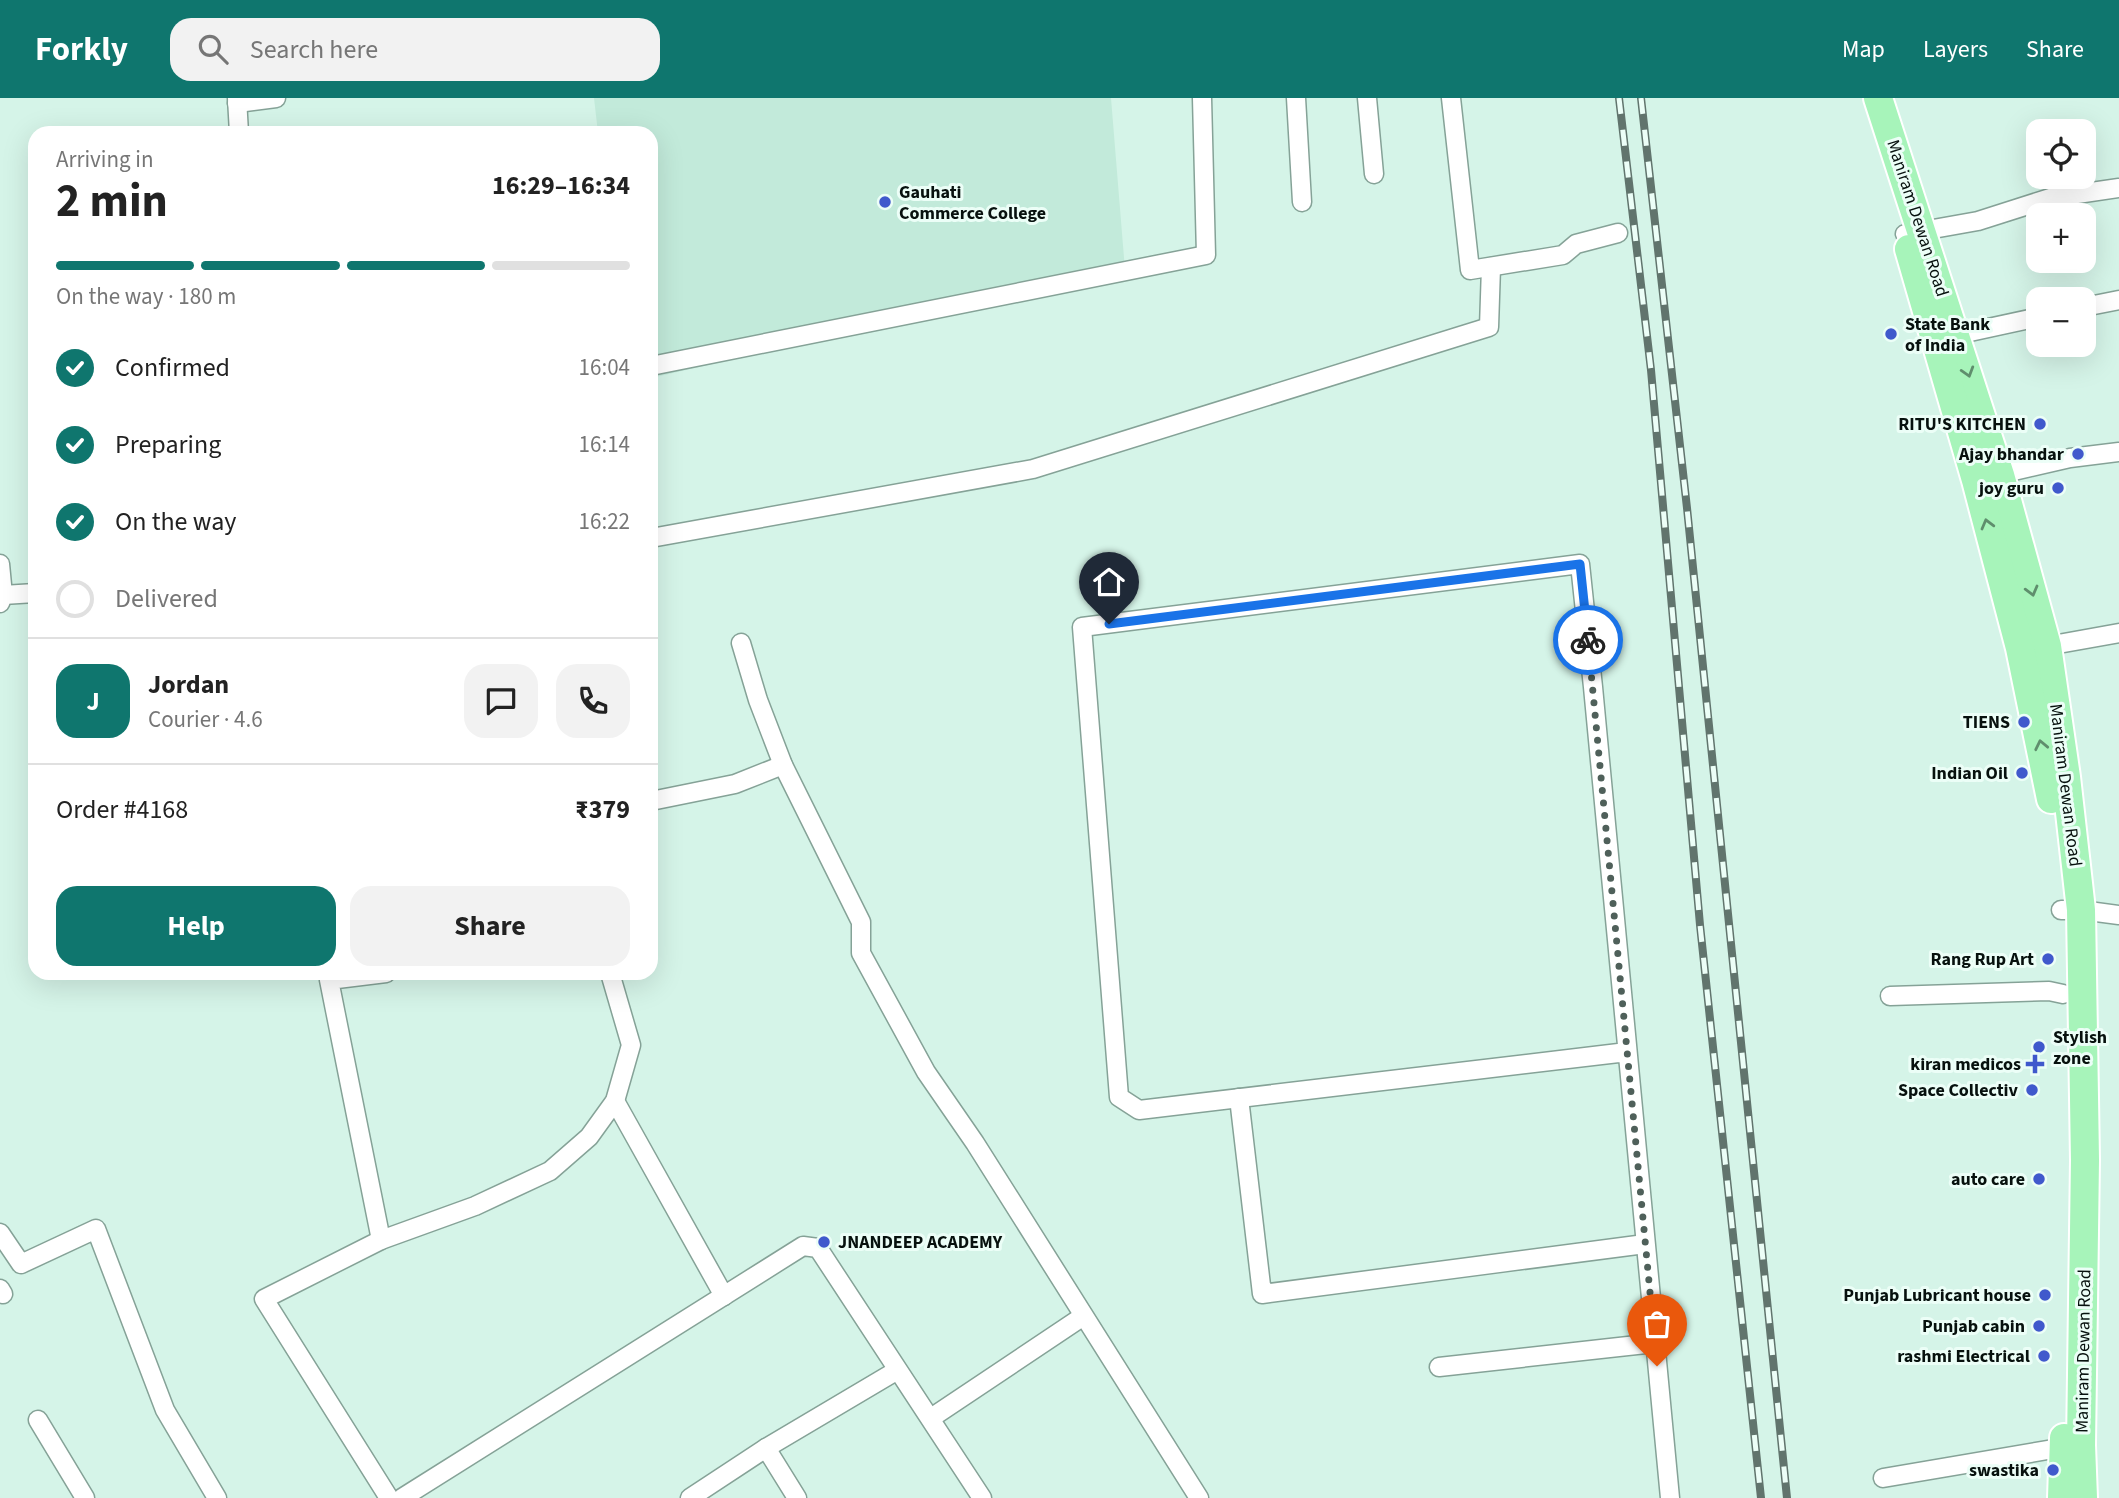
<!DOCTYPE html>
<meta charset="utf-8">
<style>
:root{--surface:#fff;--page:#f2f2f2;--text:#222;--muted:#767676;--line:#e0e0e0;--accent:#0f766e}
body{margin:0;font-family:"Source Sans 3",sans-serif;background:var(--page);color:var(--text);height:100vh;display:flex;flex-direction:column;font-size:26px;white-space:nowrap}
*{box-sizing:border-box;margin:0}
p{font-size:23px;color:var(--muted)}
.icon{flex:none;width:38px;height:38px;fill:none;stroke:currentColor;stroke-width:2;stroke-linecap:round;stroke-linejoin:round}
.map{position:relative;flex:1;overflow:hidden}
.side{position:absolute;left:28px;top:28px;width:630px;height:854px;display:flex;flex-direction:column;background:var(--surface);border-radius:21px;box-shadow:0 7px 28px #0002}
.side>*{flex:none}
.fabs{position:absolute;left:2026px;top:21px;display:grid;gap:14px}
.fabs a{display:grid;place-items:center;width:70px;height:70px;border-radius:14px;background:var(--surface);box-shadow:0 7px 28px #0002;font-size:35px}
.pin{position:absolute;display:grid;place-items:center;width:60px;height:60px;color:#fff;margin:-72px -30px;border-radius:50% 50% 50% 0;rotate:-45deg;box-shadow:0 0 7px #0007}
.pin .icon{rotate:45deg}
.courier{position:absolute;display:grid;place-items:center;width:70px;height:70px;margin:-35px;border:5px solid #1a73e8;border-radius:50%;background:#fff;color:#222;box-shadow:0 2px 9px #0007}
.headline em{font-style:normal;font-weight:700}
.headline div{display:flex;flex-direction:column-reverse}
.headline{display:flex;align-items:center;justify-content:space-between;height:119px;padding:0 28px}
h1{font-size:46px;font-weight:700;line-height:52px}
.bar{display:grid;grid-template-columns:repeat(4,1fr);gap:10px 7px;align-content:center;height:84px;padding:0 28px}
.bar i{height:9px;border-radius:5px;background:var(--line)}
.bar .current{background:var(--accent)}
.bar p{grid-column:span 4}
.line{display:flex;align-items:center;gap:18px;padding:0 28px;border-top:2px solid var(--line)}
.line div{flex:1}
.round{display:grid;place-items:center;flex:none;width:74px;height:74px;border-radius:21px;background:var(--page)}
ol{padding:0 28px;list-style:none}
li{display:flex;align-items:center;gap:21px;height:77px}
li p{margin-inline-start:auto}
li .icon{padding:7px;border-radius:50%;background:var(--accent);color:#fff;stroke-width:4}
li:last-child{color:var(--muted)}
li i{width:38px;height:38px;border:4px solid var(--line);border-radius:50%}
.primary-button{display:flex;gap:14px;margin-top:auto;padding:14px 28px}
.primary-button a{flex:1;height:80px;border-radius:21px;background:var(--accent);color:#fff;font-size:28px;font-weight:700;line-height:80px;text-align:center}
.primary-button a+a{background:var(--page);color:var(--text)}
header{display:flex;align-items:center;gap:42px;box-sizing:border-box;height:98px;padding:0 35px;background:var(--accent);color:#fff}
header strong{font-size:33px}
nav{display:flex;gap:38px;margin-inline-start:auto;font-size:24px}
.search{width:490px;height:63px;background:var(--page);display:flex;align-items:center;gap:18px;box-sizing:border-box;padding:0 24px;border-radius:21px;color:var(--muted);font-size:26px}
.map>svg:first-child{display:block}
.built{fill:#c2eada}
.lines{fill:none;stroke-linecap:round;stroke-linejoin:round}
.minor-casing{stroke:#85a297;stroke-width:21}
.primary-casing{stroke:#fff;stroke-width:32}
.minor{stroke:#fff;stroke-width:18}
.primary{stroke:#a7f4ba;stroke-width:28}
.rail-casing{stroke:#61746d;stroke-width:8}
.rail{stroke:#ecfef7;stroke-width:5;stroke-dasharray:16;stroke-linecap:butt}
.oneway{stroke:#5f8e6d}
.done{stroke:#4f605a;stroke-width:7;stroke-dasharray:0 12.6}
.route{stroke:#1a73e8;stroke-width:9}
.poi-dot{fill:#4059cc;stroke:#ecfef7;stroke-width:2.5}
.labels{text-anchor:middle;stroke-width:6;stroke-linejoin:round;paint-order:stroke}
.poi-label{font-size:18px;font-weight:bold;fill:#07110e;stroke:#ecfef7;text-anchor:end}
.street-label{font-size:18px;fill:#07110e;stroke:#ecfef7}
</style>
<header>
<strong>Forkly</strong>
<div class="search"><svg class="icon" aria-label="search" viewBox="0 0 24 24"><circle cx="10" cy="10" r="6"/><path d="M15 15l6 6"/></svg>Search here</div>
<nav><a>Map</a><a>Layers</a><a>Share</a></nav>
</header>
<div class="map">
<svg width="2119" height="1400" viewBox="0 0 2119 1400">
<rect width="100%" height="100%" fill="#d5f4e8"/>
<polygon class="built" points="594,0 1111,0 1125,172 651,280 651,35 598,35"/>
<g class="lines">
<g class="minor-casing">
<g id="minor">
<polyline points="237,0 239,35"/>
<polyline points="1296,0 1302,104"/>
<polyline points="1367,0 1374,76"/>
<polyline points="1451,0 1470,172 1563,157 1576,146 1618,135"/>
<polyline points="237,5 276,0"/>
<polyline points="1905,136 1978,123 2050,100 2119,90"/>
<polyline points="2084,209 2119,202"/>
<polyline points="1956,237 2039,219"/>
<polyline points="651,268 1206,157 1202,0"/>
<polyline points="1992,378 2070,360 2119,354"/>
<polyline points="651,440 1033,371 1489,229 1491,169"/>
<polyline points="0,466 3,497 0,505"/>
<polyline points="3,497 35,495"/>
<polyline points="741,545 758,602 783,667 861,824 861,855 926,974 975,1045 1199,1400"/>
<polyline points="2047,548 2119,535"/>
<polyline points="651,703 735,686 783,667"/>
<polyline points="2061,812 2081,812 2119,817"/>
<polyline points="1890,898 2049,893 2063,896"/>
<polyline points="1627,954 1139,1012 1119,999 1082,529 1580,466 1593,589 1670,1400"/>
<polyline points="1239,1000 1262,1196 1645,1146"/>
<polyline points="615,1003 724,1198"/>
<polyline points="0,1135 21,1166 96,1131 165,1312 217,1400"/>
<polyline points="381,1142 329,882 386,875"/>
<polyline points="0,1191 3,1196"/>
<polyline points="1439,1269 1655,1245"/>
<polyline points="931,1320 1082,1219"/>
<polyline points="38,1322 85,1400"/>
<polyline points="766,1350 797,1400"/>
<polyline points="1883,1380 2071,1348"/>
<polyline points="389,1400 264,1201 381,1142 475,1108 550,1073 589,1039 615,1003 631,947 610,875"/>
<polyline points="402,1400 803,1148 818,1150 982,1400"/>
<polyline points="690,1400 766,1350 896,1273"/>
</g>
</g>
<g class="primary-casing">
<g id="primary">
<polyline points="1878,0 2000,377 2047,548 2066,679 2081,812 2085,1062 2081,1347 2083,1400"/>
<polyline points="1909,151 1976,382 2020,550 2051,701"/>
<polyline points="2062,1400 2064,1340"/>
</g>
</g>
<use href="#minor" class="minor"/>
<use href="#primary" class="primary"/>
<g class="rail-casing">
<g id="rail">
<polyline points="1619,0 1651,272 1700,827 1761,1400"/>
<polyline points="1641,0 1687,410 1787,1400"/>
</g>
</g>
<use href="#rail" class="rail"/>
</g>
<defs><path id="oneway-chevron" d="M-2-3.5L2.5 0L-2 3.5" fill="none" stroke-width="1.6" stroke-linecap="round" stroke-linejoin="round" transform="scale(1.75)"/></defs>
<g class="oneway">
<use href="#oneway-chevron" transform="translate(1968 274) rotate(73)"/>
<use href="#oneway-chevron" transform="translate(1987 426) rotate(-105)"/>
<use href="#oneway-chevron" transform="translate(2032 493) rotate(75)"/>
<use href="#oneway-chevron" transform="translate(2041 647) rotate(-102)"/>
</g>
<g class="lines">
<polyline class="done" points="1588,542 1657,1268"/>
<polyline class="route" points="1109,526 1580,466 1588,542"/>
</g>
<g class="poi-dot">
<circle cx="885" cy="104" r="7"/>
<circle cx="1891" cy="236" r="7"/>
<circle cx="2040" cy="326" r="7"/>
<circle cx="2078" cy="356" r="7"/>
<circle cx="2058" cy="390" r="7"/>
<circle cx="2024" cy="624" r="7"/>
<circle cx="2022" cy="675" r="7"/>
<circle cx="2048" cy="861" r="7"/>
<circle cx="2039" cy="949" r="7"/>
<path d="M2031.5 955.5h7v7h7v7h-7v7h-7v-7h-7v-7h7z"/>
<circle cx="2032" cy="992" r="7"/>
<circle cx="2039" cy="1081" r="7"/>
<circle cx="824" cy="1144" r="7"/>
<circle cx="2045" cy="1197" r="7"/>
<circle cx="2039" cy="1228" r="7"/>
<circle cx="2044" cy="1258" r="7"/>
<circle cx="2053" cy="1372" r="7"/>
</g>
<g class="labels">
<g class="poi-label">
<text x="899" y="100" text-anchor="start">Gauhati<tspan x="899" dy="21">Commerce College</tspan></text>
<text x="1905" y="232" text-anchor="start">State Bank<tspan x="1905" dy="21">of India</tspan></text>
<text x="2026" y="332">RITU'S KITCHEN</text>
<text x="2064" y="362">Ajay bhandar</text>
<text x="2044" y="396">joy guru</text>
<text x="2010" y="630">TIENS</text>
<text x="2008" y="681">Indian Oil</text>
<text x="2034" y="867">Rang Rup Art</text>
<text x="2053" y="945" text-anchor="start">Stylish<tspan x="2053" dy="21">zone</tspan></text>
<text x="2021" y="972">kiran medicos</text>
<text x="2018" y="998">Space Collectiv</text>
<text x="2025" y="1087">auto care</text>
<text x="838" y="1150" text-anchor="start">JNANDEEP ACADEMY</text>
<text x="2031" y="1203">Punjab Lubricant house</text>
<text x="2025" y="1234">Punjab cabin</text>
<text x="2030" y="1264">rashmi Electrical</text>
<text x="2039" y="1378">swastika</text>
</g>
<g class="street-label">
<text transform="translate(1918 120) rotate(72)" y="6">Maniram Dewan Road</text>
<text transform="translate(2066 687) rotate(83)" y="6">Maniram Dewan Road</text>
<text transform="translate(2083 1253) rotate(-89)" y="6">Maniram Dewan Road</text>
</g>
</g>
</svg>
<div class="fabs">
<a><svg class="icon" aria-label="locate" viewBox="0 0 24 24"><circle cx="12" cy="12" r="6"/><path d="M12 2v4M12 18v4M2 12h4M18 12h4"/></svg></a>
<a>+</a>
<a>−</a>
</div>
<div class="pin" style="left:1657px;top:1268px;background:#ea580c"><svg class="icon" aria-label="bag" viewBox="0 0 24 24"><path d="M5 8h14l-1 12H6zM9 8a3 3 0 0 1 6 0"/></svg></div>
<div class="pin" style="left:1109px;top:526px;background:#1f2937"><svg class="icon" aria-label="home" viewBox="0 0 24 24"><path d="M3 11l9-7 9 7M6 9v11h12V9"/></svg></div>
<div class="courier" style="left:1588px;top:542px"><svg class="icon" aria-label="bike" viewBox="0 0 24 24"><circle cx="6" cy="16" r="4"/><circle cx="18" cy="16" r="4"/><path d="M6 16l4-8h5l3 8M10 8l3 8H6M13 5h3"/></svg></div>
<section class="side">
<div class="headline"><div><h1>2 min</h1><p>Arriving in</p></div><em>16:29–16:34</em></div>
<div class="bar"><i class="current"></i><i class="current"></i><i class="current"></i><i></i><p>On the way · 180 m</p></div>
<ol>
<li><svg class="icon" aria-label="check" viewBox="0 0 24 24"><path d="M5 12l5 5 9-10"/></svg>Confirmed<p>16:04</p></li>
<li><svg class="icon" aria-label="check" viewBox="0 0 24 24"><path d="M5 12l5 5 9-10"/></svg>Preparing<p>16:14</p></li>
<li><svg class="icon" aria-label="check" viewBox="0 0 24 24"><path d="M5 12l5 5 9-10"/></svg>On the way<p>16:22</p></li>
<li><i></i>Delivered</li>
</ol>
<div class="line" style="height:126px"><b class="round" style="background:var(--accent);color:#fff">J</b><div><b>Jordan</b><p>Courier · 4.6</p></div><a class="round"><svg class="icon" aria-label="chat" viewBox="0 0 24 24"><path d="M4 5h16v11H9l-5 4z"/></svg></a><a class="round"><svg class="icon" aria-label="phone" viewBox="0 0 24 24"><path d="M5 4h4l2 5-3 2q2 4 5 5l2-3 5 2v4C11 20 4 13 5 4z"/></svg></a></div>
<div class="line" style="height:91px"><div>Order #4168</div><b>₹379</b></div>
<div class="primary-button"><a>Help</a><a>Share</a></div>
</section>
</div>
